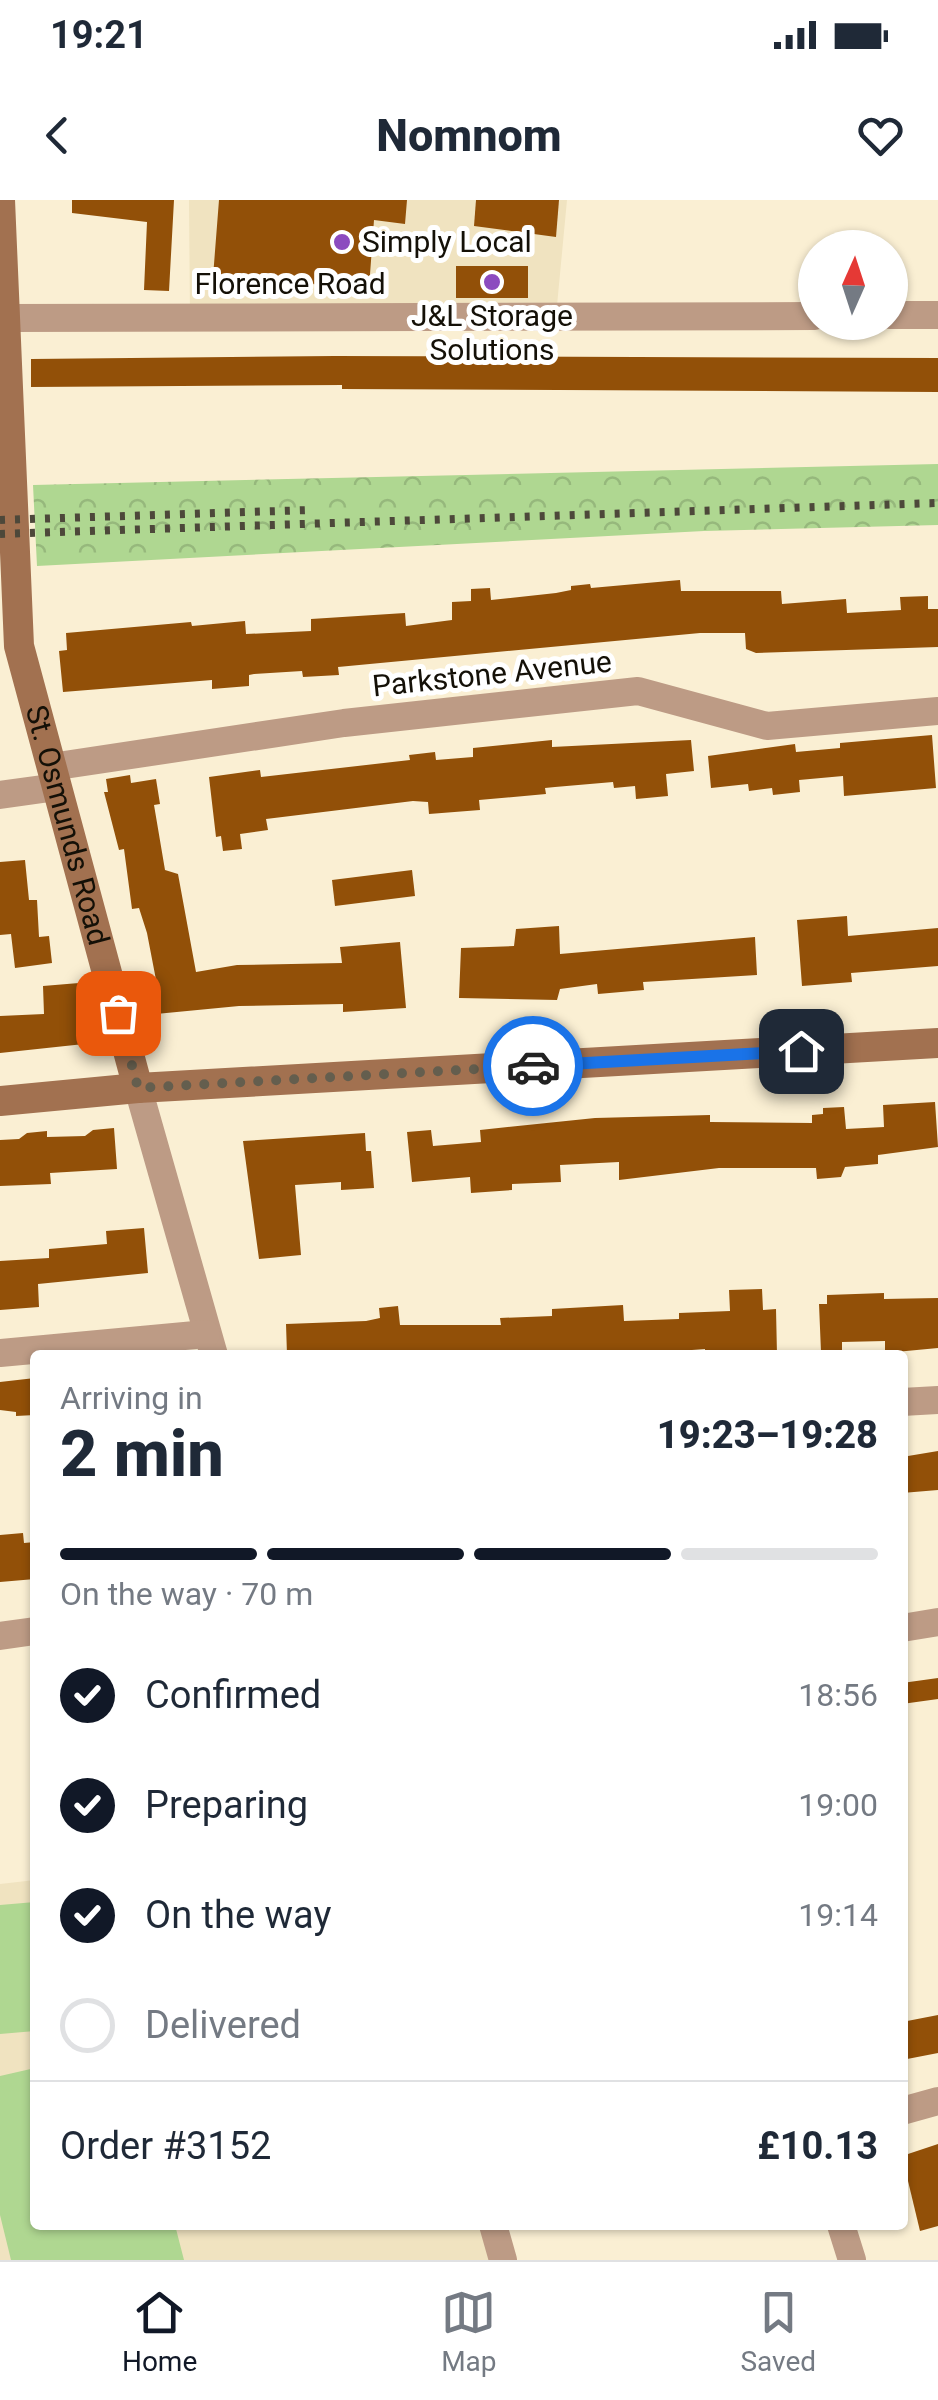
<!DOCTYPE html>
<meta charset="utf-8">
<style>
:root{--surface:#fff;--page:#f6f6f7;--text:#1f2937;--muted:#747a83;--line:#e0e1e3;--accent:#111827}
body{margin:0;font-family:Roboto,sans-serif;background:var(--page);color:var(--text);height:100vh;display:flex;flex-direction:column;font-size:38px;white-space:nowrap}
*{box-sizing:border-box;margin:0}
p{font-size:32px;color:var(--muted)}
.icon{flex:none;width:55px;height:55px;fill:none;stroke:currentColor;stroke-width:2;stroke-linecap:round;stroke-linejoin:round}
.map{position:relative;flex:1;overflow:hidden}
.details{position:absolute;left:30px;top:1150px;width:878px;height:880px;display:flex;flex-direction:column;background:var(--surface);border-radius:10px;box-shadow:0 2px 8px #0004}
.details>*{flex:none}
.needle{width:65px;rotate:3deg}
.tools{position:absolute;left:798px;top:30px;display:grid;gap:20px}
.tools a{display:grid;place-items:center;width:110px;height:110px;border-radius:50%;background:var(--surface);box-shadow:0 2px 8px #0004;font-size:50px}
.pin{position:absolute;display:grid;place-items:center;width:85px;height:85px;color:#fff;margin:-42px;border-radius:20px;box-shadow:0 5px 15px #0006}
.courier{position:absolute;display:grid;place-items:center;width:100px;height:100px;margin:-50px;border:8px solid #1a73e8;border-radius:50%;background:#fff;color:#222;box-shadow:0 2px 12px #0007}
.summary em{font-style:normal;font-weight:800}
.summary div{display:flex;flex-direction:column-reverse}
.summary{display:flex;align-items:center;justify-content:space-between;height:170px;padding:0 30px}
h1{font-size:65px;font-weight:800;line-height:75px}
.bar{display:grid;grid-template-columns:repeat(4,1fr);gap:15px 10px;align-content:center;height:120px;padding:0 30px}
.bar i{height:12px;border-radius:8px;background:var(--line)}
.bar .active{background:var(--accent)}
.bar p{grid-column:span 4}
.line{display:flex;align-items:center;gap:25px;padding:0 30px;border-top:2px solid var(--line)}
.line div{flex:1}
ol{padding:0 30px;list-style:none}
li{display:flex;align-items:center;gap:30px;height:110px}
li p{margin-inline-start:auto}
li .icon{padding:10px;border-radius:50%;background:var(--accent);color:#fff;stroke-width:4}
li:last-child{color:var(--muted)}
li i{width:55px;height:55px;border:5px solid var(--line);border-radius:50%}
.status{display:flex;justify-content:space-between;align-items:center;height:70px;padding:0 50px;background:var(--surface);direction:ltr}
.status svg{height:28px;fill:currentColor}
header{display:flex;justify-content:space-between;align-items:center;height:130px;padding:0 30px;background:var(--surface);font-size:45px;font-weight:800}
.tabs{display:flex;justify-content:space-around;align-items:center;height:140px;border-top:2px solid var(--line);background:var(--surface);font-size:28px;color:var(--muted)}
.tabs a{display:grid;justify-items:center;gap:5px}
.tabs .active{color:var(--accent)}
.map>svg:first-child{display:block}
.built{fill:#f0e3c0}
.forest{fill:url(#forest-crowns)}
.pitch{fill:#afd791}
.building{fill:#925008}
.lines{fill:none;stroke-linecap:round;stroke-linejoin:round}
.street{stroke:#bd9b85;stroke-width:28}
.secondary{stroke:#a27150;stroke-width:30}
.rail{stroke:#4d483a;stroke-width:8;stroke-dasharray:5 10;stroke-linecap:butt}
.done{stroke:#645e4e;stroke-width:10;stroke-dasharray:0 18}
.route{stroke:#1a73e8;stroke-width:12}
.poi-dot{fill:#8c4bbf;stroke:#fff;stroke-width:4}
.labels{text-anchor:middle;stroke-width:10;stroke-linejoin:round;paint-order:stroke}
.poi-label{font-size:30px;fill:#141007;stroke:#fff;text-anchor:start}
.street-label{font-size:30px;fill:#141007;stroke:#fff}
</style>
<div class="status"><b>19:21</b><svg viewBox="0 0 49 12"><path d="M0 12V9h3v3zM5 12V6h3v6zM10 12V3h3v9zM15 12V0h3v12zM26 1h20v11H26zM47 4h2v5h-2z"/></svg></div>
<header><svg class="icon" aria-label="back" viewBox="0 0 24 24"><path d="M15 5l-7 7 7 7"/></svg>Nomnom<svg class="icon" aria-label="heart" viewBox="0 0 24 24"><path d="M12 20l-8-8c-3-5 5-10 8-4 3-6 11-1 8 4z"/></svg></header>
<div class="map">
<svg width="938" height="2060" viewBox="0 0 938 2060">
<defs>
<pattern id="forest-crowns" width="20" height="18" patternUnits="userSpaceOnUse" patternTransform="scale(2.5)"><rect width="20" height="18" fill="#afd791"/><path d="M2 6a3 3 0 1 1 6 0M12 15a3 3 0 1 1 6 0" fill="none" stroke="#96b87c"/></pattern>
</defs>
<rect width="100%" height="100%" fill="#faefd3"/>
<g class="built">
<polygon points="189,0 567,0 556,116 190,117"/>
<polygon points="35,1680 35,2025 493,2025 503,2060 0,2060 0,1684"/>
</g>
<polygon class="forest" points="938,264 938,325 704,331 37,366 33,285"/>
<g class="pitch">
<polygon points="35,1702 35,1831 0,1834 0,1705"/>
<polygon points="35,1868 35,2025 175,2025 184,2060 11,2060 0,2015 0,1876"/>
</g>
<g class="building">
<polygon points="72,0 174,0 169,91 144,90 147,22 72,13"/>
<polygon points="219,0 407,0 405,24 374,20 369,88 213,77"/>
<polygon points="476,0 559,0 556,37 474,26"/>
<rect x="456" y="66" width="72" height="32"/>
<polygon points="335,156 938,158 938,192 342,189 342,185 31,187 31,159"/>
<polygon points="680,380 681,391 781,391 782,404 846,399 847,413 901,410 900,397 928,396 928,409 938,409 938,447 756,453 746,449 745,433 700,433 338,467 339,475 303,477 302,471 254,474 249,475 249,486 212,489 212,480 63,492 59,451 67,450 66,433 191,422 192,426 245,421 246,434 311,431 311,419 405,413 406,426 452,420 452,402 471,401 471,389 490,388 491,400 556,393 571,390 571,386 590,384 591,388"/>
<polygon points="932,535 936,588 844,596 843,576 799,580 800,592 773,595 772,588 749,591 748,584 711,588 708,556 795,544 796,552 840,548 840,543"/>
<polygon points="552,540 552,547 691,540 694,571 666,574 668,596 636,599 635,586 614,588 613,582 555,587 545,588 546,594 479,600 480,610 429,614 428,602 413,601 266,619 268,630 240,634 242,649 223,651 221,636 216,637 209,577 260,570 261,577 410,560 409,555 435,552 436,560 473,557 473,548"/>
<polygon points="130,575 131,583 156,579 160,604 154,605 165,670 178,674 196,772 237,765 342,763 340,747 400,742 406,808 343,812 343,804 239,806 156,814 157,785 147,733 139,708 132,709 124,649 119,650 104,592 108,592 106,579"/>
<polygon points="25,660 29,700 37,700 39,737 49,736 52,763 15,768 11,734 0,735 0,662"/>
<polygon points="412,670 415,696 335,706 332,680"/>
<polygon points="847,716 848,736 938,728 938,766 851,773 852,782 802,786 797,720"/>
<polygon points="559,726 560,754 755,737 757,775 643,782 644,790 598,794 597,784 560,789 557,800 459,798 461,748 514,746 516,729"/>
<polygon points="79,783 84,844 0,853 0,816 44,814 43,786"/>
<polygon points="935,902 938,947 878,955 878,964 845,967 841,977 817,979 816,968 719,968 619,980 619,962 560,965 561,982 512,984 512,990 471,993 470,977 412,982 407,932 431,930 433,946 481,942 480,930 595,918 710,915 710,922 812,923 812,915 823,914 823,908 844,907 846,929 884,927 883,905"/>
<polygon points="114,928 117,969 50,973 51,984 0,986 0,940 19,939 27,933 47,931 47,937 85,936 93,930"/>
<polygon points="365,933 366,951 371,951 374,988 341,990 341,982 295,985 301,1055 259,1059 243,941"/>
<polygon points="144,1028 148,1073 38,1084 39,1107 0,1110 0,1061 49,1058 49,1049 107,1044 106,1031"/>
<polygon points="762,1089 763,1110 776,1109 777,1155 705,1155 705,1149 626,1155 287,1155 286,1124 366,1121 380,1118 379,1108 398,1106 400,1125 501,1125 500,1118 552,1116 552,1109 623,1105 624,1121 679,1119 679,1113 730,1111 729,1090"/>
<polygon points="884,1093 884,1099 938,1098 938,1148 885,1153 885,1141 842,1142 842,1151 821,1152 819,1104 827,1104 827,1095"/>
<polygon points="35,1178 35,1215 16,1216 16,1212 0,1210 0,1182"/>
<polygon points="938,1251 938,1290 902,1293 902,1257"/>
<polygon points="23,1333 24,1343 35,1342 35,1379 0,1382 0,1335"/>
<polygon points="938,1478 938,1499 902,1504 902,1483"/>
<polygon points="938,1815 938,1853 902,1860 902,1822"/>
<polygon points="938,1944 938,2026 920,2031 902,1956"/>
</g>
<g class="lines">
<g class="street">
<polyline points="890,115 938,115"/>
<polyline points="6,118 815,116"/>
<polyline points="51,567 344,523 638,491 767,526 938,511"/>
<polyline points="0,595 57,587"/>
<polyline points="138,888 214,1155"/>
<polyline points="0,1153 206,1134"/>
<polyline points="902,1202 938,1200"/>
<polyline points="902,1428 938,1422"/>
<polyline points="0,1436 35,1431"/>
<polyline points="902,1911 938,1901"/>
<polyline points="493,2025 503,2060"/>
<polyline points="841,2025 852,2060"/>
</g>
<g class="secondary">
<path id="s1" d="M0,0L19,446L138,888"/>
<polyline points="0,901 138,888 938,843"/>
</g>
<g class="rail">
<polyline points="0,320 310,310"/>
<polyline points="0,334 938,303"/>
</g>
</g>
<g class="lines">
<polyline class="done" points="118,813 138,888 533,866"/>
<polyline class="route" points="533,866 801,851"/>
</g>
<g class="poi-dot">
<circle cx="342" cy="42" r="10"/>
<circle cx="492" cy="82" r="10"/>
</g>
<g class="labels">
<g class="poi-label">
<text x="362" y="52">Simply Local</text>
<text x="492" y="126" text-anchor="middle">J&amp;L Storage<tspan x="492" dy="34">Solutions</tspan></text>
</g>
<g class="street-label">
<text x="290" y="94">Florence Road</text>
<text transform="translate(492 474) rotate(-6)" y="10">Parkstone Avenue</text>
<text dy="10" stroke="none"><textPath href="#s1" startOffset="632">St. Osmunds Road</textPath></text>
</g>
</g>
</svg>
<div class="tools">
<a><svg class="needle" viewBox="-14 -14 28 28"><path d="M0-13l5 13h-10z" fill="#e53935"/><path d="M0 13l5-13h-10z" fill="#747a83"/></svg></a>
</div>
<div class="pin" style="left:118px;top:813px;background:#ea580c"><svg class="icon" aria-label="bag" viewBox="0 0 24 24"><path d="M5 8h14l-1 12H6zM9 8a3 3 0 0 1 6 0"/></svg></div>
<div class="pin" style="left:801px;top:851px;background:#1f2937"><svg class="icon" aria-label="home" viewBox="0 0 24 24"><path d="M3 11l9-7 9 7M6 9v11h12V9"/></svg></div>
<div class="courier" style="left:533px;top:866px"><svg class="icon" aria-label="car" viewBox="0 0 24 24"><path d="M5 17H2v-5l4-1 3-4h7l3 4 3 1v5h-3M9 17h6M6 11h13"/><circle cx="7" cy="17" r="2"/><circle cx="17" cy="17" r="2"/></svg></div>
<section class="details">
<div class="summary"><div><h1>2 min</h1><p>Arriving in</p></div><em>19:23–19:28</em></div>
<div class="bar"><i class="active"></i><i class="active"></i><i class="active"></i><i></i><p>On the way · 70 m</p></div>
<ol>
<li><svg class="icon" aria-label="check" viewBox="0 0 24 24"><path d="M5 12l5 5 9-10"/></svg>Confirmed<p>18:56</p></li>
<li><svg class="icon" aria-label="check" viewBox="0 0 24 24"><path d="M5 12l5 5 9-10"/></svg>Preparing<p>19:00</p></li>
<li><svg class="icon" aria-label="check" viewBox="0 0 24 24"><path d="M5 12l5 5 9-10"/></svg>On the way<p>19:14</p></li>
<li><i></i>Delivered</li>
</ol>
<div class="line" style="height:130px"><div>Order #3152</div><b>£10.13</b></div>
</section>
</div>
<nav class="tabs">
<a class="active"><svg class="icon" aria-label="home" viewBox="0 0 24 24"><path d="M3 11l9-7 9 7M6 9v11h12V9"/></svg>Home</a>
<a><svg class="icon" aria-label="map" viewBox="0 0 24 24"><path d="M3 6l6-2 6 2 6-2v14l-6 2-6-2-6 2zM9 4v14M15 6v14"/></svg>Map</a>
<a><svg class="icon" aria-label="saved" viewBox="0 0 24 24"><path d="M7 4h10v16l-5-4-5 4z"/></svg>Saved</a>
</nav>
